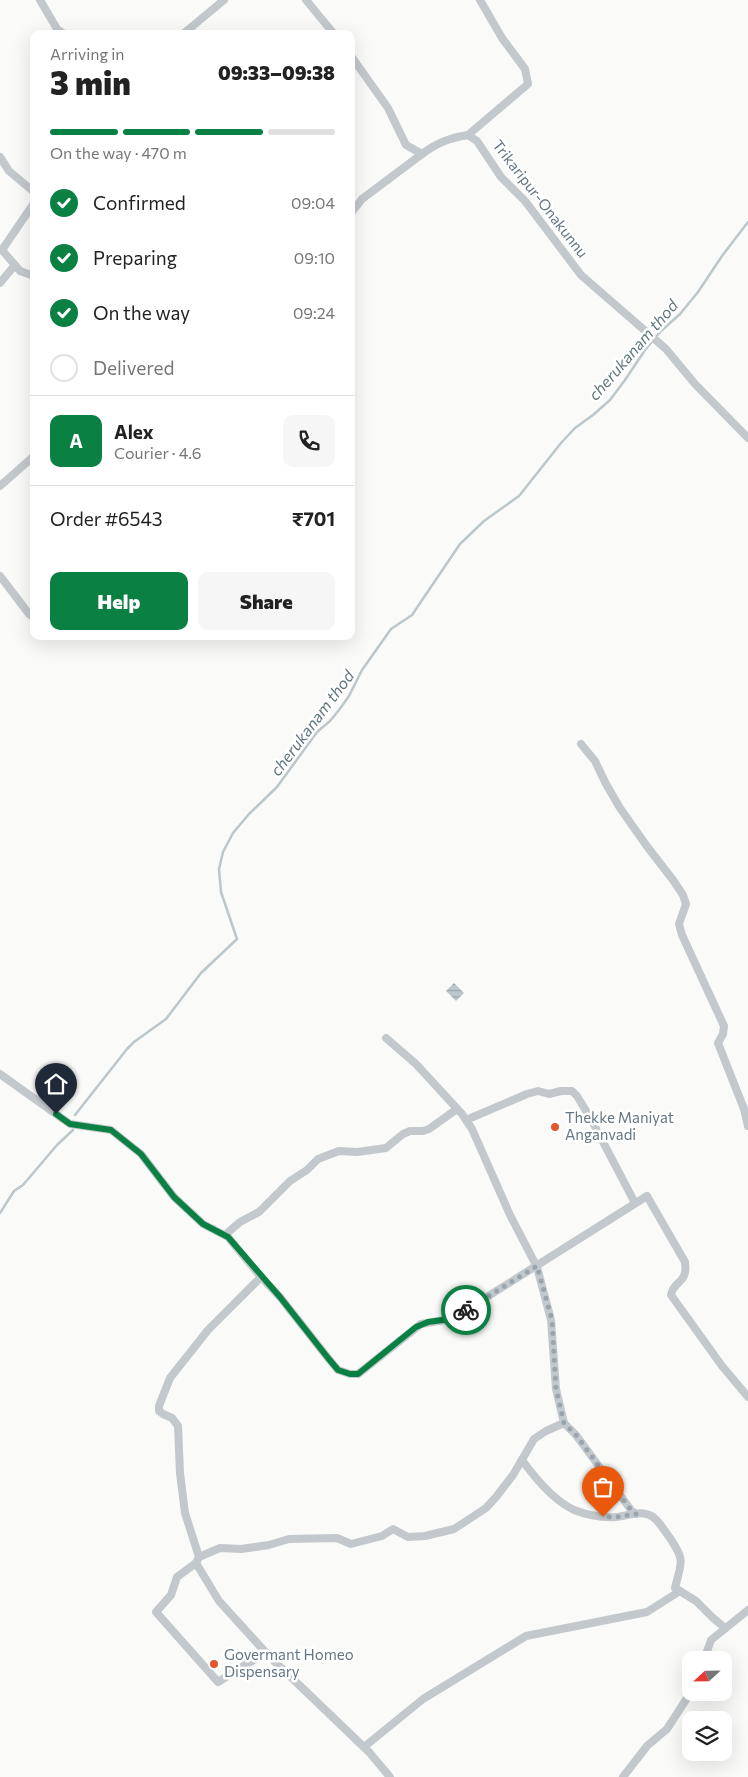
<!DOCTYPE html>
<meta charset="utf-8">
<style>
:root{--surface:#fff;--page:#f6f6f6;--text:#222;--muted:#767676;--line:#e0e0e0;--accent:#0b8043}
body{margin:0;font-family:Commissioner,sans-serif;background:var(--page);color:var(--text);height:100vh;display:flex;flex-direction:column;font-size:19px;white-space:nowrap}
*{box-sizing:border-box;margin:0}
p{font-size:16px;color:var(--muted)}
.icon{flex:none;width:28px;height:28px;fill:none;stroke:currentColor;stroke-width:2;stroke-linecap:round;stroke-linejoin:round}
.map{position:relative;flex:1;overflow:hidden}
.sheet{position:absolute;left:30px;top:30px;width:325px;height:610px;display:flex;flex-direction:column;background:var(--surface);border-radius:10px;box-shadow:0 5px 20px #0002}
.sheet>*{flex:none}
.needle{width:32px;rotate:248deg}
.fabs{position:absolute;left:682px;top:1651px;display:grid;gap:10px}
.fabs a{display:grid;place-items:center;width:50px;height:50px;border-radius:10px;background:var(--surface);box-shadow:0 5px 20px #0002;font-size:25px}
.pin{position:absolute;display:grid;place-items:center;width:42px;height:42px;color:#fff;margin:-51px -21px;border-radius:50% 50% 50% 0;rotate:-45deg;box-shadow:0 0 5px #0007}
.pin .icon{rotate:45deg}
.courier{position:absolute;display:grid;place-items:center;width:50px;height:50px;margin:-25px;border:4px solid #0b8043;border-radius:50%;background:#fff;color:#222;box-shadow:0 1px 6px #0007}
.overview em{font-style:normal;font-weight:800}
.overview div{display:flex;flex-direction:column-reverse}
.overview{display:flex;align-items:center;justify-content:space-between;height:85px;padding:0 20px}
h1{font-size:32px;font-weight:800;line-height:38px}
.bar{display:grid;grid-template-columns:repeat(4,1fr);gap:8px 5px;align-content:center;height:60px;padding:0 20px}
.bar i{height:6px;border-radius:4px;background:var(--line)}
.bar .on{background:var(--accent)}
.bar p{grid-column:span 4}
.line{display:flex;align-items:center;gap:12px;padding:0 20px;border-top:1px solid var(--line)}
.line div{flex:1}
.round{display:grid;place-items:center;flex:none;width:52px;height:52px;border-radius:10px;background:var(--page)}
ol{padding:0 20px;list-style:none}
li{display:flex;align-items:center;gap:15px;height:55px}
li p{margin-inline-start:auto}
li .icon{padding:5px;border-radius:50%;background:var(--accent);color:#fff;stroke-width:4}
li:last-child{color:var(--muted)}
li i{width:28px;height:28px;border:2px solid var(--line);border-radius:50%}
.action{display:flex;gap:10px;margin-top:auto;padding:10px 20px}
.action a{flex:1;height:58px;border-radius:10px;background:var(--accent);color:#fff;font-size:20px;font-weight:800;line-height:58px;text-align:center}
.action a+a{background:var(--page);color:var(--text)}
.map>svg:first-child{display:block}
.water{fill:url(#water-rules)}
.lines{fill:none;stroke-linecap:round;stroke-linejoin:round}
.stream{stroke:#bbc7cb;stroke-width:2.5}
.minor{stroke:#c3c8cc;stroke-width:8}
.done{stroke:#99a4ac;stroke-width:5;stroke-dasharray:0 9}
.route{stroke:#0b8043;stroke-width:6}
.poi-dot{fill:#e4572e;stroke:#fff;stroke-width:2}
.labels{text-anchor:middle;stroke-width:5;stroke-linejoin:round;paint-order:stroke}
.street-label{font-size:15px;fill:#657683;stroke:#fff}
.poi-label{font-size:15px;fill:#657683;stroke:#fff;text-anchor:start}
.water-label{font-size:16px;font-style:italic;fill:#60757c;stroke:#fff}
</style>
<div class="map">
<svg width="748" height="1777" viewBox="0 0 748 1777">
<defs>
<pattern id="water-rules" width="6" height="5" patternUnits="userSpaceOnUse" patternTransform="scale(1.25)"><rect width="6" height="5" fill="#bbc7cb"/><path d="M0 2.5h6" fill="none" stroke="#9ca6aa"/></pattern>
</defs>
<rect width="100%" height="100%" fill="#fafaf8"/>
<polygon class="water" points="454,983 464,993 456,1001 446,991"/>
<g class="lines">
<g class="stream">
<polyline points="75,1115 127,1049 134,1042 166,1019 201,973 237,939 221,892 219,869 223,852 233,833 249,814 277,787 317,732 330,721 339,710 349,696 362,670 391,629 412,615 460,544 484,521 519,496 561,443 575,428 593,415 610,400 625,380 645,350 660,332 680,314 698,292 722,256 748,222"/>
<polyline points="0,1213 14,1191 23,1185 57,1145 73,1130"/>
</g>
<g class="minor">
<polyline points="40,0 57,29 64,34"/>
<polyline points="306,0 334,34"/>
<polyline points="183,34 224,0"/>
<path d="M351,56L388,108L406,145L422,154C437,143 449,138 468,135L477,141L501,177L525,201L581,275L666,349L695,384L748,438"/>
<polyline points="468,135 528,84 525,69 502,38 480,0"/>
<polyline points="0,157 9,171 34,192"/>
<polyline points="34,203 2,250 20,271 34,276"/>
<polyline points="351,213 362,199 422,154"/>
<polyline points="0,283 15,265"/>
<polyline points="0,486 34,456"/>
<polyline points="0,576 29,614 34,618"/>
<polyline points="581,744 595,761 606,784 620,808 646,845 673,880 683,895 686,904 679,924 682,935 724,1026 723,1034 718,1043 744,1109 748,1126"/>
<polyline points="386,1038 416,1064 462,1114 472,1129 510,1215 537,1267 551,1320 556,1389 564,1423"/>
<polyline points="0,1074 70,1124 111,1130 141,1154 174,1197 203,1224 228,1237 261,1277 208,1330 170,1378 159,1406 159,1411 163,1414 172,1418 178,1426 180,1473 185,1513 199,1557 196,1563 177,1577 171,1595 156,1612 218,1682 257,1658 269,1656 369,1752 390,1777"/>
<polyline points="466,1120 527,1094 538,1091 549,1094 561,1091 572,1091 577,1096 591,1119 635,1203"/>
<polyline points="225,1235 240,1222 259,1212 290,1181 307,1170 318,1159 339,1151 357,1152 386,1148 403,1134 410,1131 423,1131 429,1129 457,1109"/>
<path d="M261,1277L280,1297L328,1358L338,1370L350,1374H358L421,1324L450,1319L463,1312L647,1196L685,1262C688,1285 674,1279 671,1295L722,1366L748,1397"/>
<path d="M522,1460C535,1478 553,1500 574,1510C587,1515 602,1518 616,1517C627,1516 642,1509 653,1517C660,1522 665,1532 670,1538C686,1562 681,1562 675,1588L696,1601L712,1617L725,1628"/>
<polyline points="199,1557 220,1548 241,1549 269,1545 289,1539 337,1538 351,1544 382,1536 393,1529 408,1537 425,1536 454,1529 486,1508 496,1497 513,1475 534,1439 546,1431 564,1423 576,1435 631,1510 636,1514"/>
<polyline points="196,1563 219,1601 269,1656"/>
<polyline points="704,1660 711,1640 748,1610"/>
<polyline points="364,1747 423,1699 526,1636 647,1612 680,1591"/>
<polyline points="623,1777 647,1746 667,1729 691,1692"/>
</g>
</g>
<g class="lines">
<polyline class="done" points="466,1310 537,1266 552,1320 556,1389 564,1423 576,1435 631,1510 636,1514 616,1517 603,1517"/>
<polyline class="route" points="56,1114 70,1124 111,1130 141,1154 174,1197 203,1224 228,1237 280,1297 328,1358 338,1370 350,1374 358,1374 416,1327 428,1322 450,1319 466,1310"/>
</g>
<g class="poi-dot">
<circle cx="555" cy="1127" r="5"/>
<circle cx="214" cy="1664" r="5"/>
</g>
<g class="labels">
<g class="street-label">
<text transform="translate(540 199) rotate(52)" y="5">Trikaripur-Onakunnu</text>
</g>
<g class="poi-label">
<text x="565" y="1123">Thekke Maniyat<tspan x="565" dy="17">Anganvadi</tspan></text>
<text x="224" y="1660">Govermant Homeo<tspan x="224" dy="17">Dispensary</tspan></text>
</g>
<g class="water-label">
<text transform="translate(633 350) rotate(-49)" y="6">cherukanam thod</text>
<text transform="translate(312 723) rotate(-53)" y="6">cherukanam thod</text>
</g>
</g>
</svg>
<div class="fabs">
<a><svg class="needle" viewBox="-14 -14 28 28"><path d="M0-13l5 13h-10z" fill="#e53935"/><path d="M0 13l5-13h-10z" fill="#767676"/></svg></a>
<a><svg class="icon" aria-label="layers" viewBox="0 0 24 24"><path d="M12 4l9 5-9 5-9-5zM3 14l9 5 9-5"/></svg></a>
</div>
<div class="pin" style="left:603px;top:1517px;background:#ea580c"><svg class="icon" aria-label="bag" viewBox="0 0 24 24"><path d="M5 8h14l-1 12H6zM9 8a3 3 0 0 1 6 0"/></svg></div>
<div class="pin" style="left:56px;top:1114px;background:#1f2937"><svg class="icon" aria-label="home" viewBox="0 0 24 24"><path d="M3 11l9-7 9 7M6 9v11h12V9"/></svg></div>
<div class="courier" style="left:466px;top:1310px"><svg class="icon" aria-label="bike" viewBox="0 0 24 24"><circle cx="6" cy="16" r="4"/><circle cx="18" cy="16" r="4"/><path d="M6 16l4-8h5l3 8M10 8l3 8H6M13 5h3"/></svg></div>
<section class="sheet">
<div class="overview"><div><h1>3 min</h1><p>Arriving in</p></div><em>09:33–09:38</em></div>
<div class="bar"><i class="on"></i><i class="on"></i><i class="on"></i><i></i><p>On the way · 470 m</p></div>
<ol>
<li><svg class="icon" aria-label="check" viewBox="0 0 24 24"><path d="M5 12l5 5 9-10"/></svg>Confirmed<p>09:04</p></li>
<li><svg class="icon" aria-label="check" viewBox="0 0 24 24"><path d="M5 12l5 5 9-10"/></svg>Preparing<p>09:10</p></li>
<li><svg class="icon" aria-label="check" viewBox="0 0 24 24"><path d="M5 12l5 5 9-10"/></svg>On the way<p>09:24</p></li>
<li><i></i>Delivered</li>
</ol>
<div class="line" style="height:90px"><b class="round" style="background:var(--accent);color:#fff">A</b><div><b>Alex</b><p>Courier · 4.6</p></div><a class="round"><svg class="icon" aria-label="phone" viewBox="0 0 24 24"><path d="M5 4h4l2 5-3 2q2 4 5 5l2-3 5 2v4C11 20 4 13 5 4z"/></svg></a></div>
<div class="line" style="height:65px"><div>Order #6543</div><b>₹701</b></div>
<div class="action"><a>Help</a><a>Share</a></div>
</section>
</div>
